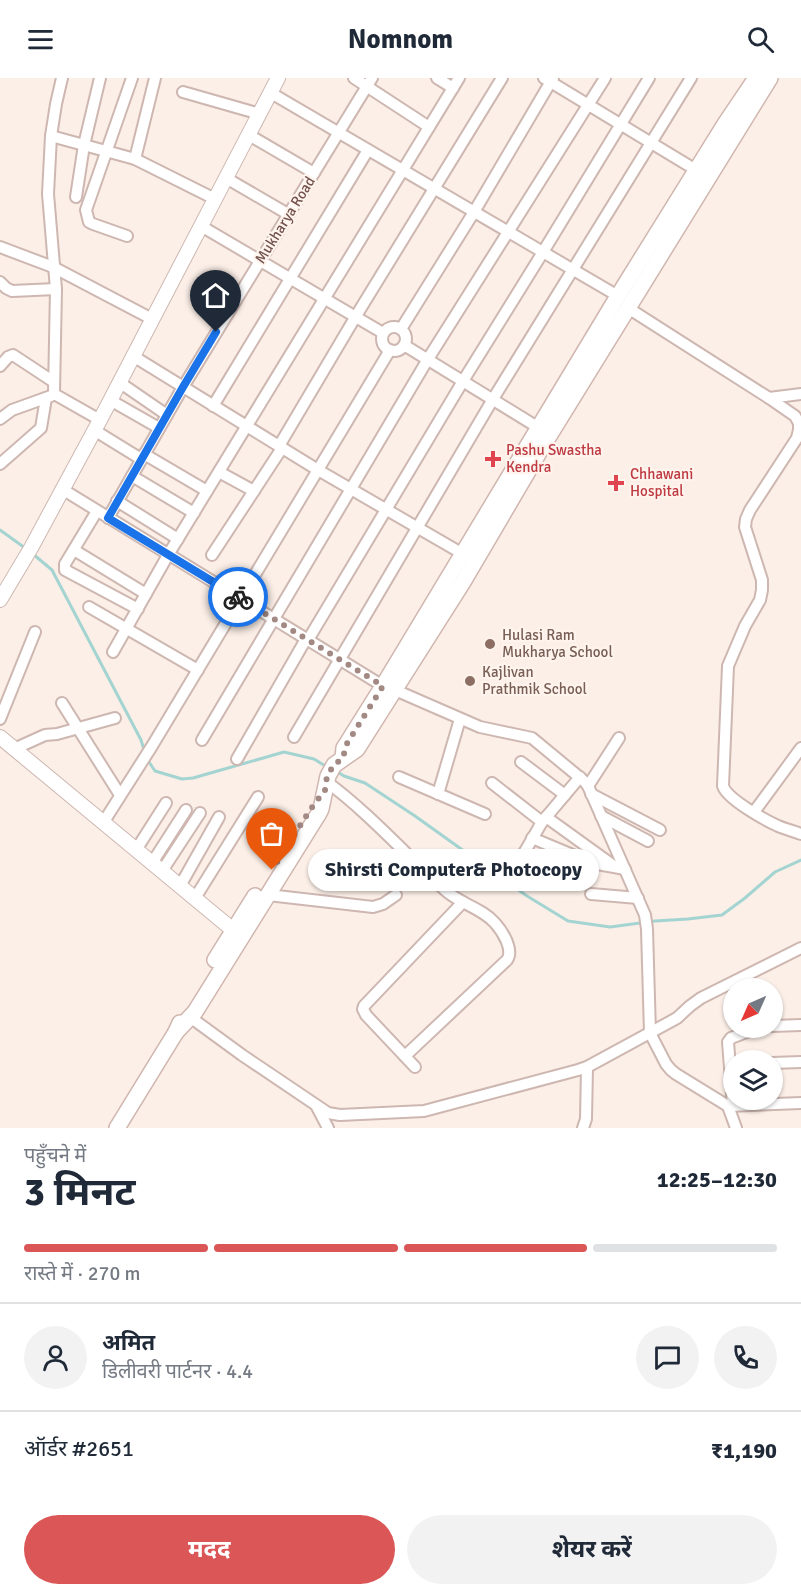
<!DOCTYPE html>
<html lang="hi">
<meta charset="utf-8">
<style>
:root{--surface:#fff;--page:#f2f2f3;--text:#1f2937;--muted:#747a83;--line:#e0e1e3;--accent:#db5656}
body{margin:0;font-family:Signika,"Noto Sans Devanagari",sans-serif;background:var(--page);color:var(--text);height:100vh;display:flex;flex-direction:column;font-size:22px;white-space:nowrap}
*{box-sizing:border-box;margin:0}
p{font-size:20px;color:var(--muted)}
.icon{flex:none;width:33px;height:33px;fill:none;stroke:currentColor;stroke-width:2;stroke-linecap:round;stroke-linejoin:round}
.map{position:relative;height:1050px;overflow:hidden}
.panel{display:flex;flex-direction:column;background:var(--surface);flex:1}
.panel>*{flex:none}
.needle{width:39px;rotate:225deg}
.fabs{position:absolute;left:723px;top:900px;display:grid;gap:12px}
.fabs a{display:grid;place-items:center;width:60px;height:60px;border-radius:50%;background:var(--surface);box-shadow:0 2px 4px #0004;font-size:30px}
.pin{position:absolute;display:grid;place-items:center;width:51px;height:51px;color:#fff;margin:-62px -26px;border-radius:50% 50% 50% 0;rotate:-45deg;box-shadow:0 0 6px #0007}
.pin .icon{rotate:45deg}
.courier{position:absolute;display:grid;place-items:center;width:60px;height:60px;margin:-30px;border:4px solid #1a73e8;border-radius:50%;background:#fff;color:#222;box-shadow:0 2px 8px #0007}
.bubble{position:absolute;height:42px;border-radius:21px;background:var(--surface);box-shadow:0 2px 4px #0004;font-size:20px;font-weight:700;line-height:42px;text-align:center}
.overview em{font-style:normal;font-weight:700}
.overview div{display:flex;flex-direction:column-reverse}
.overview{display:flex;align-items:center;justify-content:space-between;height:102px;padding:0 24px}
h1{font-size:39px;font-weight:700;line-height:45px}
.bar{display:grid;grid-template-columns:repeat(4,1fr);gap:9px 6px;align-content:center;height:72px;padding:0 24px}
.bar i{height:8px;border-radius:4px;background:var(--line)}
.bar .on{background:var(--accent)}
.bar p{grid-column:span 4}
.line{display:flex;align-items:center;gap:15px;padding:0 24px;border-top:2px solid var(--line)}
.line div{flex:1}
.round{display:grid;place-items:center;flex:none;width:63px;height:63px;border-radius:32px;background:var(--page)}
.primary-button{display:flex;gap:12px;margin-top:auto;padding:12px 24px}
.primary-button a{flex:1;height:69px;border-radius:36px;background:var(--accent);color:#fff;font-size:24px;font-weight:700;line-height:69px;text-align:center}
.primary-button a+a{background:var(--page);color:var(--text)}
header{display:flex;justify-content:space-between;align-items:center;height:78px;padding:0 24px;background:var(--surface);font-size:27px;font-weight:700}
.map>svg:first-child{display:block}
.lines{fill:none;stroke-linecap:round;stroke-linejoin:round}
.stream{stroke:#a4d4d1;stroke-width:3}
.minor-casing{stroke:#ceb7b1;stroke-width:14}
.tertiary-casing{stroke:#ceb7b1;stroke-width:16}
.secondary-casing{stroke:#d0b6af;stroke-width:18}
.minor{stroke:#fff;stroke-width:10}
.tertiary{stroke:#fff;stroke-width:14}
.secondary{stroke:#fff;stroke-width:15}
.done{stroke:#a38983;stroke-width:6;stroke-dasharray:0 10.8}
.route{stroke:#1a73e8;stroke-width:8}
.health-dot{fill:#e0444e;stroke:#fef4ed;stroke-width:2}
.education-dot{fill:#8d6e63;stroke:#fef4ed;stroke-width:2}
.labels{text-anchor:middle;stroke-width:4.5;stroke-linejoin:round;paint-order:stroke}
.street-label{font-size:15px;fill:#73524d;stroke:#fef4ed}
.health-label{font-size:15px;fill:#be3a42;stroke:#fef4ed;text-anchor:start}
.education-label{font-size:15px;fill:#785e54;stroke:#fef4ed;text-anchor:start}
</style>
<header><svg class="icon" aria-label="menu" viewBox="0 0 24 24"><path d="M4 6h16M4 12h16M4 18h16"/></svg>Nomnom<svg class="icon" aria-label="search" viewBox="0 0 24 24"><circle cx="10" cy="10" r="6"/><path d="M15 15l6 6"/></svg></header>
<div class="map">
<svg width="801" height="1050" viewBox="0 0 801 1050">
<rect width="100%" height="100%" fill="#fbefe7"/>
<g class="lines">
<g class="stream">
<polyline points="0,452 25,470"/>
<polyline points="33,476 52,492 141,662 145,675"/>
<polyline points="147,681 155,693 182,701 193,700 284,674 314,681 327,689"/>
<polyline points="336,693 344,698 365,705 415,738 527,818 568,843 610,849 655,843 688,841 722,837 745,820 775,794 801,782"/>
</g>
<g class="minor-casing">
<g id="minor">
<polyline points="62,0 56,26 51,58 48,116 56,211 54,314 56,317 100,342"/>
<polyline points="354,0 429,49"/>
<polyline points="437,0 453,10"/>
<polyline points="544,0 696,92"/>
<polyline points="183,14 260,36"/>
<polyline points="271,15 618,218"/>
<polyline points="249,57 314,95"/>
<polyline points="51,58 135,81 215,121"/>
<polyline points="135,81 155,0"/>
<polyline points="226,100 288,136"/>
<polyline points="76,119 84,67 100,0"/>
<polyline points="201,148 383,255"/>
<polyline points="127,158 93,146 89,144 86,132 132,0"/>
<polyline points="0,169 53,189 152,241"/>
<polyline points="0,204 6,210 12,213 56,211"/>
<path d="M628,230L769,320L795,338L799,345V352L797,360L750,432L746,441L745,449L762,502V512L760,522L745,548L728,588L723,708C727,721 765,742 778,748C785,751 793,753 801,756"/>
<circle cx="394" cy="261" r="12"/>
<polyline points="401,251 474,134 553,0"/>
<polyline points="404,267 539,350"/>
<polyline points="133,278 318,392 463,476"/>
<polyline points="0,288 8,279 13,277 54,304"/>
<polyline points="119,304 167,337"/>
<polyline points="769,320 801,316"/>
<polyline points="110,322 159,350"/>
<polyline points="213,328 368,72"/>
<polyline points="0,341 12,332 51,318"/>
<polyline points="94,352 141,381"/>
<polyline points="279,368 356,238 502,0"/>
<polyline points="144,376 207,413"/>
<polyline points="0,386 41,350 46,320"/>
<polyline points="219,394 254,413"/>
<polyline points="132,398 194,435"/>
<polyline points="62,411 383,608"/>
<polyline points="117,423 178,461"/>
<polyline points="97,433 65,486 65,492 138,531"/>
<polyline points="108,440 183,309 372,0"/>
<polyline points="74,472 146,516"/>
<polyline points="212,477 282,370"/>
<polyline points="89,529 198,592"/>
<polyline points="308,562 463,303 543,174 649,0"/>
<polyline points="113,574 168,477 459,0"/>
<polyline points="395,612 480,649 532,660 584,703 588,708 645,837 647,851 650,955 666,986 671,992 676,996 728,1028 801,1025"/>
<polyline points="62,625 120,717"/>
<polyline points="0,641 35,554"/>
<polyline points="294,659 493,321 691,0"/>
<polyline points="202,662 428,281 605,0"/>
<polyline points="14,671 45,657 57,656 115,640"/>
<polyline points="237,681 306,561"/>
<polyline points="521,684 565,717"/>
<polyline points="399,699 485,736"/>
<path d="M327,704C370,736 406,777 445,812C460,826 482,830 495,845C503,854 514,872 507,882L405,978"/>
<polyline points="492,705 542,744"/>
<polyline points="588,708 619,660"/>
<polyline points="438,716 460,641"/>
<polyline points="591,716 660,752"/>
<polyline points="754,734 801,670"/>
<polyline points="601,738 648,763"/>
<polyline points="546,739 614,788"/>
<polyline points="103,745 152,668 390,272"/>
<polyline points="532,760 592,785 625,791"/>
<polyline points="136,772 166,725"/>
<polyline points="524,775 564,799"/>
<polyline points="152,785 186,732"/>
<polyline points="162,793 200,735"/>
<polyline points="513,794 542,744 580,699"/>
<polyline points="180,808 219,739"/>
<polyline points="591,816 638,820"/>
<polyline points="268,817 373,829 383,826 396,817"/>
<polyline points="195,820 258,719"/>
<polyline points="190,939 242,977 328,1035 340,1037 424,1033 578,992 587,989 677,940 690,928 701,920 801,870"/>
<polyline points="772,948 801,947"/>
<polyline points="772,985 801,984"/>
<polyline points="415,989 366,937 363,931 364,928 463,824"/>
<polyline points="728,1028 736,1050"/>
<polyline points="733,1028 728,964 731,960 757,950"/>
<polyline points="317,1029 328,1050"/>
<polyline points="583,1050 586,1041 587,989"/>
</g>
</g>
<g class="tertiary-casing">
<g id="tertiary">
<polyline points="0,522 31,470 100,342 278,0"/>
<polyline points="0,659 233,852"/>
</g>
</g>
<g class="secondary-casing">
<g id="secondary">
<polyline points="343,680 344,670 346,667 383,608 618,218 725,46 756,0"/>
<polyline points="215,882 255,818"/>
<polyline points="176,954 195,934 319,735 321,731 328,698 334,687 357,671 463,504 541,371 770,0"/>
<polyline points="117,1050 176,954 180,945"/>
</g>
</g>
<use href="#minor" class="minor"/>
<use href="#tertiary" class="tertiary"/>
<use href="#secondary" class="secondary"/>
</g>
<g class="lines">
<polyline class="done" points="238,519 383,608 346,667 343,680 334,687 327,698 325,712 310,732 272,792"/>
<polyline class="route" points="216,254 183,309 108,440 238,519"/>
</g>
<g class="health-dot">
<path d="M490 372h6v6h6v6h-6v6h-6v-6h-6v-6h6z"/>
<path d="M613 396h6v6h6v6h-6v6h-6v-6h-6v-6h6z"/>
</g>
<g class="education-dot">
<circle cx="490" cy="566" r="6"/>
<circle cx="470" cy="603" r="6"/>
</g>
<g class="labels">
<g class="street-label">
<text transform="translate(285 142) rotate(-58)" y="5">Mukharya Road</text>
</g>
<g class="health-label">
<text x="506" y="377">Pashu Swastha<tspan x="506" dy="17">Kendra</tspan></text>
<text x="630" y="401">Chhawani<tspan x="630" dy="17">Hospital</tspan></text>
</g>
<g class="education-label">
<text x="502" y="562">Hulasi Ram<tspan x="502" dy="17">Mukharya School</tspan></text>
<text x="482" y="599">Kajlivan<tspan x="482" dy="17">Prathmik School</tspan></text>
</g>
</g>
</svg>
<div class="fabs">
<a><svg class="needle" viewBox="-14 -14 28 28"><path d="M0-13l5 13h-10z" fill="#e53935"/><path d="M0 13l5-13h-10z" fill="#747a83"/></svg></a>
<a><svg class="icon" aria-label="layers" viewBox="0 0 24 24"><path d="M12 4l9 5-9 5-9-5zM3 14l9 5 9-5"/></svg></a>
</div>
<div class="pin" style="left:272px;top:792px;background:#ea580c"><svg class="icon" aria-label="bag" viewBox="0 0 24 24"><path d="M5 8h14l-1 12H6zM9 8a3 3 0 0 1 6 0"/></svg></div>
<div class="pin" style="left:216px;top:254px;background:#1f2937"><svg class="icon" aria-label="home" viewBox="0 0 24 24"><path d="M3 11l9-7 9 7M6 9v11h12V9"/></svg></div>
<div class="courier" style="left:238px;top:519px"><svg class="icon" aria-label="bike" viewBox="0 0 24 24"><circle cx="6" cy="16" r="4"/><circle cx="18" cy="16" r="4"/><path d="M6 16l4-8h5l3 8M10 8l3 8H6M13 5h3"/></svg></div>
<div class="bubble" style="left:308px;top:771px;width:291px">Shirsti Computer&amp; Photocopy</div>
</div>
<section class="panel">
<div class="overview"><div><h1>3 मिनट</h1><p>पहुँचने में</p></div><em>12:25–12:30</em></div>
<div class="bar"><i class="on"></i><i class="on"></i><i class="on"></i><i></i><p>रास्ते में · 270 m</p></div>
<div class="line" style="height:108px"><a class="round"><svg class="icon" aria-label="person" viewBox="0 0 24 24"><circle cx="12" cy="8" r="4"/><path d="M4 21q1-7 8-7t8 7"/></svg></a><div><b>अमित</b><p>डिलीवरी पार्टनर · 4.4</p></div><a class="round"><svg class="icon" aria-label="chat" viewBox="0 0 24 24"><path d="M4 5h16v11H9l-5 4z"/></svg></a><a class="round"><svg class="icon" aria-label="phone" viewBox="0 0 24 24"><path d="M5 4h4l2 5-3 2q2 4 5 5l2-3 5 2v4C11 20 4 13 5 4z"/></svg></a></div>
<div class="line" style="height:78px"><div>ऑर्डर #2651</div><b>₹1,190</b></div>
<div class="primary-button"><a>मदद</a><a>शेयर करें</a></div>
</section>
